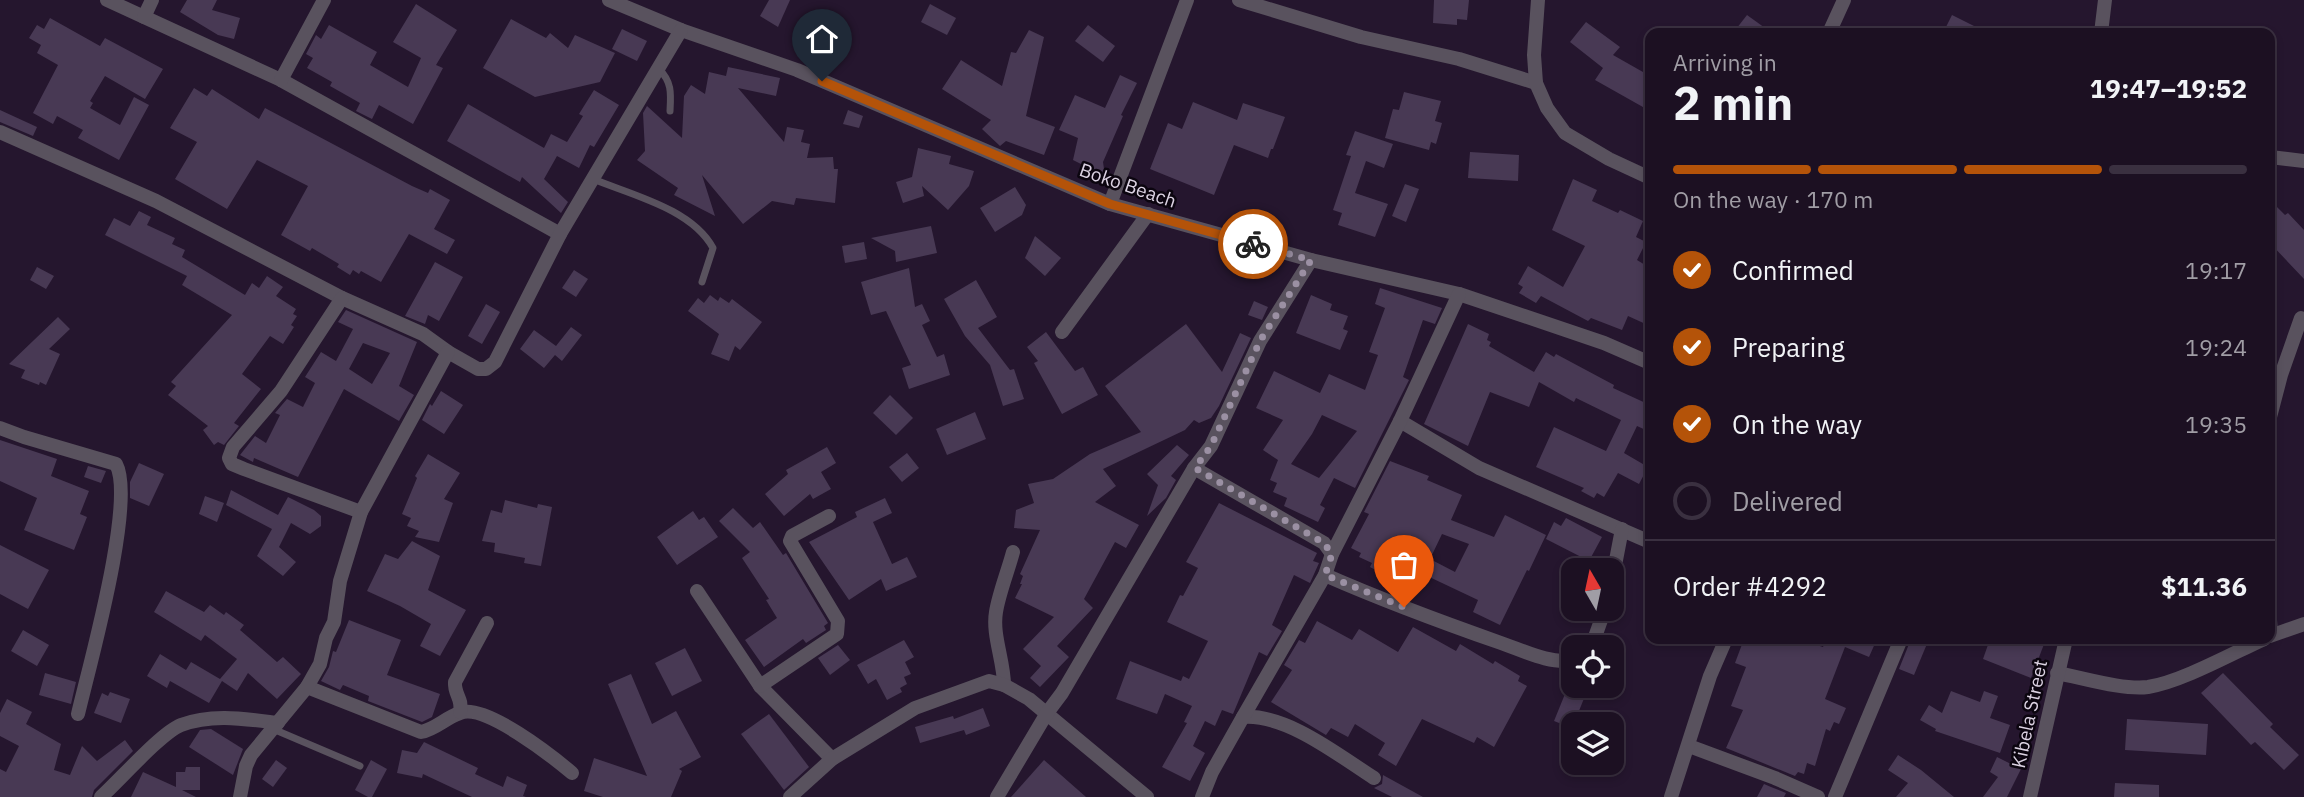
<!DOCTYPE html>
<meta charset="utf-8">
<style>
:root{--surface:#1c1022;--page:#25192a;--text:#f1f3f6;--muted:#a09da5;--line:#3a3040;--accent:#b45309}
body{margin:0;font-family:"IBM Plex Sans",sans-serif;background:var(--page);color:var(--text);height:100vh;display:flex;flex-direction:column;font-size:26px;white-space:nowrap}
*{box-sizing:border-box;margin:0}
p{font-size:23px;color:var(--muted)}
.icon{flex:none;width:38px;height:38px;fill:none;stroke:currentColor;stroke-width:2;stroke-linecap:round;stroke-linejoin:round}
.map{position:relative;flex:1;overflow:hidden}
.panel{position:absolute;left:1645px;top:28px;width:630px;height:616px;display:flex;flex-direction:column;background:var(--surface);border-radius:14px;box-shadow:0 4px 10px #0003,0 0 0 2px var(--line)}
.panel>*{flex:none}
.needle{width:46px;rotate:351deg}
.fabs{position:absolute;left:1561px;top:558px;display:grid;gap:14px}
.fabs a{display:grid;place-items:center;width:63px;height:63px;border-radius:14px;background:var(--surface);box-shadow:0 4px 10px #0003,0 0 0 2px var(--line);font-size:35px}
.pin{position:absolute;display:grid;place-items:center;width:60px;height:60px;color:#fff;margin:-72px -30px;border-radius:50% 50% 50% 0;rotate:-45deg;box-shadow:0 0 7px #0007}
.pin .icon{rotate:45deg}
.courier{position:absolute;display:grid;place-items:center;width:70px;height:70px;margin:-35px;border:5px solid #b45309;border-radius:50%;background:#fff;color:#222;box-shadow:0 2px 9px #0007}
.summary em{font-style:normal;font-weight:700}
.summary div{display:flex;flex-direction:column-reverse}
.summary{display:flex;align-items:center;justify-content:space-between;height:119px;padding:0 28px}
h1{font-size:46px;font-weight:700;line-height:52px}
.bar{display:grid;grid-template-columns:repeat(4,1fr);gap:10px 7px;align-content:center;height:84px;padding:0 28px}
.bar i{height:9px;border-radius:5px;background:var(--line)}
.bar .on{background:var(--accent)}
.bar p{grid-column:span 4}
.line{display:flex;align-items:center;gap:18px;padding:0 28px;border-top:2px solid var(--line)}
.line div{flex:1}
ol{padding:0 28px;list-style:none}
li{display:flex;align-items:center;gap:21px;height:77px}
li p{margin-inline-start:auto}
li .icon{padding:7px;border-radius:50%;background:var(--accent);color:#fff;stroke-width:4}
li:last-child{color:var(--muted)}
li i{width:38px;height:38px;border:4px solid var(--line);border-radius:50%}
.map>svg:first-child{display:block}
.building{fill:#483954;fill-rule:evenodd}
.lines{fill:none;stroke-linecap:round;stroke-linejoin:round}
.lane{stroke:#59525e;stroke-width:7}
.street{stroke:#59525e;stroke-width:14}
.done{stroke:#9b90a3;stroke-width:7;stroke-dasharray:0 12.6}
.route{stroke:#b45309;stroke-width:9}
.labels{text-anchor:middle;stroke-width:5;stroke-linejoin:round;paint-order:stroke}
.street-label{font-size:19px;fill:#dbd2e2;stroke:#0b050f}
</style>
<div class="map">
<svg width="2304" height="797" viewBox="0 0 2304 797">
<rect width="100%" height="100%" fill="#25162e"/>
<g class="building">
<polygon points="187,0 217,0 212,10 240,18 234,39 218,35 180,12"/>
<polygon points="769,0 790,0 778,27 760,16"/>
<polygon points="1434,0 1469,0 1467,20 1457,19 1457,25 1433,23"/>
<polygon points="416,4 457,30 436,65 443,68 413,124 379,105 372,119 356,111 360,103 330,86 332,82 307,68 313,58 306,54 316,35 321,39 329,25 377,52 370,65 408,87 421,58 393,42"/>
<polygon points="930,4 956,18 947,35 921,22"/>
<polygon points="1747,15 1772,33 1733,33"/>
<polygon points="1952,15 1988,33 1943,33"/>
<polygon points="50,18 100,46 105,38 163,69 145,99 105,76 90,101 93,103 90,108 120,125 134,97 149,105 119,160 78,138 83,130 57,116 53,124 33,113 58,65 37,53 41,45 29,38 37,25 44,29"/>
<polygon points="511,19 546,38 550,33 568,48 575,35 615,53 600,82 535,97 483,68"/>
<polygon points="1586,22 1620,47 1613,55 1650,76 1650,111 1595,80 1603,68 1570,42"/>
<polygon points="1088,25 1115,46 1103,62 1075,41"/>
<polygon points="622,29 647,41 637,61 612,49"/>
<polygon points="1029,30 1044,37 1026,116 1055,127 1044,155 1006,141 1000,146 982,129 991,120 942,89 961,60 1002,86 1011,52 1016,53"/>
<polygon points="728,67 780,78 776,96 738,88 784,142 787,127 804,130 801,142 810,144 807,158 833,157 834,169 838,169 835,203 796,198 794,205 772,201 743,224 702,175 715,216 674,195 678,188 637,160 645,151 643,113 647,106 682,138 684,96 691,85 705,94 709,72 726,76"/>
<polygon points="1120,75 1137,83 1121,115 1123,116 1103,162 1105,176 1073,160 1078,138 1059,130 1075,95 1105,108"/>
<polygon points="194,88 207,96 212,89 259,119 265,108 412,186 428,193 430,189 450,200 434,229 455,240 447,254 409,234 381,282 361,271 359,274 353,270 350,275 337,267 339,264 312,248 310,251 281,235 308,186 257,160 227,209 175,179 197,142 170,128"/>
<polygon points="594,90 619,105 594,147 590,145 579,168 557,156 544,179 568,202 561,213 522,177 520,182 447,141 468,104 544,148 551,134 567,142 583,116 579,114"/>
<polygon points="1404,92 1441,101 1435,121 1442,123 1436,144 1431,142 1429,150 1385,138 1393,109 1399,110"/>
<polygon points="1193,102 1237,120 1243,103 1285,117 1273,149 1271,149 1268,158 1234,145 1214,195 1150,169 1168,123 1182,129"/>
<polygon points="0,110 37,127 33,136 0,122"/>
<polygon points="848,110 863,116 859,128 843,124"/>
<polygon points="1355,131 1393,144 1384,168 1366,161 1355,193 1388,204 1375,237 1338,225 1342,213 1333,210 1351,156 1346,155"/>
<polygon points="918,148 951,156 949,164 974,171 969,186 948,210 922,186 924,196 903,203 896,182 912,177"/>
<polygon points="1470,152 1519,155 1518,181 1468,178"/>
<polygon points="1573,179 1597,190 1592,201 1618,213 1620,210 1643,221 1636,237 1646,242 1637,260 1650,268 1650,326 1628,316 1622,330 1591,318 1588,321 1541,296 1536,303 1519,293 1523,287 1518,284 1528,266 1563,287 1585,246 1552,230"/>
<polygon points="1405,184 1419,189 1406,222 1392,216"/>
<polygon points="1015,187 1026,205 1022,215 995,232 980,208"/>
<polygon points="2270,200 2285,215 2288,213 2304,230 2304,279 2270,243"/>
<polygon points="139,211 151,217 147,225 175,238 172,244 185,250 182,257 245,295 252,283 259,288 267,276 283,287 276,296 296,309 293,314 297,316 291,325 294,327 283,344 270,336 242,374 261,389 234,423 239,426 224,445 218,442 214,445 203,430 208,426 168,395 176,386 171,382 232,315 182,285 187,276 105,235 114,218 130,226"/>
<polygon points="931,226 937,253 896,262 895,251 871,238"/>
<polygon points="1035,236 1061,258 1045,276 1025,258"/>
<polygon points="864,242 867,259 845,263 842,246"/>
<polygon points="435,262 463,277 439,321 428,315 425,324 405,316"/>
<polygon points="37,267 54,276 46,289 30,280"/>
<polygon points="909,268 915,307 922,304 930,321 922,325 937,357 944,354 950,375 909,389 902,368 911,365 886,311 871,315 861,282"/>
<polygon points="574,270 588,279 576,297 562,288"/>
<polygon points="976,280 997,317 978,328 1010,370 1014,369 1024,399 1003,406 990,365 965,336 944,299"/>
<path d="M1380,288L1442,308L1435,324L1423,320L1403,377L1409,380L1355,488L1334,478L1320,505L1325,508L1318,522L1284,506L1287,498L1273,492L1277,483L1270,480L1278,460L1263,450L1283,420L1256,408L1274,371L1320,393L1329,374L1365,390L1378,355L1369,352L1385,308L1375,304ZM1322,415L1357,431L1319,478L1291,464L1312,434Z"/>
<polygon points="710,295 718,301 720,297 729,303 732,299 762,322 740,350 735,346 729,361 711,354 719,334 688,311 698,298 704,303"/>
<polygon points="1311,295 1332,304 1330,310 1348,316 1343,329 1348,331 1340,350 1296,333"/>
<polygon points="1254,301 1268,307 1262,320 1248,315"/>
<polygon points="486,304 500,312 482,344 468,336"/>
<path d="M346,310L417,342L399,386L414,395L399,421L344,389L298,477L254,458L253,462L240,455L255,436L266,443L280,415L275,413L287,399L303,407L315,383L305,377L321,352L336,361L353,329L338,322ZM363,343L390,353L372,384L349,369Z"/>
<polygon points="58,317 70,329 49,349 60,354 46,385 40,382 39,385 21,378 25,370 9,364"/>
<polygon points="1186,324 1222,372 1240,333 1251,338 1219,406 1211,418 1199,423 1194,420 1185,430 1103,469 1116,486 1095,502 1139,525 1126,548 1115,542 1084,599 1093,608 1057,646 1069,657 1040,687 1030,678 1041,666 1023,649 1054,617 1015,598 1022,584 1020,584 1023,576 1020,574 1040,530 1014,528 1016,510 1034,503 1028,484 1053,479 1090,454 1141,432 1105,386"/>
<polygon points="1468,324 1489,334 1487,340 1491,342 1489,346 1534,372 1546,352 1554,357 1556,354 1614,385 1613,388 1650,405 1650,432 1637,426 1624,453 1648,467 1639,484 1618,473 1604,497 1597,493 1594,498 1581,491 1584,488 1536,467 1554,427 1606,451 1621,420 1576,398 1574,402 1539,382 1529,407 1490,392 1468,446 1424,424"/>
<polygon points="571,327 582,335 562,361 555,355 544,368 520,349 534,330 556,346"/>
<polygon points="1046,332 1075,371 1083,367 1098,395 1062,414 1034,363 1038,361 1027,347"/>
<polygon points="441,391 463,405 444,434 422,420 430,404 432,406"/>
<polygon points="890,395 913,418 896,435 873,413"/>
<polygon points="975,412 986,439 947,455 936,429"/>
<polygon points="0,440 57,459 51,476 89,491 80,514 87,517 74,550 24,530 37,498 0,481"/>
<polygon points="1177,445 1189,455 1171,476 1176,480 1166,498 1147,516 1158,485 1147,474"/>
<polygon points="827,447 836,463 821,472 831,489 813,499 810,494 784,516 765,494 788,474 786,470"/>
<polygon points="907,453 919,468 902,482 889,467"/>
<polygon points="428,454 460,473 444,499 453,503 439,542 415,537 419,531 407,526 411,518 402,514 417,478 415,476"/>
<path d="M1390,461L1429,476L1427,480L1462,495L1451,520L1494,537L1505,515L1546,535L1529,571L1527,570L1500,625L1473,612L1478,600L1423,574L1421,579L1388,565L1383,574L1370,567L1372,563L1359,557L1361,553L1351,548L1369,514L1364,512ZM1442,534L1469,544L1455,572L1430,559Z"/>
<polygon points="139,463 164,474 149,506 130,498 130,482"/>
<polygon points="88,466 106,471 101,483 84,477"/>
<polygon points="231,490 278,515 288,497 314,510 321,516 321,526 310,534 291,523 279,547 296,562 283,576 257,556 272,529 226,505"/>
<polygon points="205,496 224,503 217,522 199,514"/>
<polygon points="885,498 892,513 873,522 892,564 907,557 917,577 886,591 881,579 849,600 809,542 857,517 855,512"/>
<polygon points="505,500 537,508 538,504 552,507 541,566 524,563 525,558 494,552 495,543 482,541 491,510 502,513"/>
<polygon points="1219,503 1317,553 1313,561 1319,563 1310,583 1294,575 1272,625 1282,631 1267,656 1259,652 1233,714 1222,710 1215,726 1205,721 1193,746 1205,753 1190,781 1162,767 1187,723 1184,722 1192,706 1165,694 1157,714 1116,699 1130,661 1181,681 1183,676 1189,679 1208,641 1167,622 1180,595 1183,596 1198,568 1186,562"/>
<polygon points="733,508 753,528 760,522 783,555 786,553 828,623 824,626 826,630 806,643 803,639 764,667 745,640 777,618 766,600 769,599 742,558 750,552 719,521"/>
<polygon points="693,511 699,520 704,517 718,537 677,565 657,537"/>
<polygon points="1566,518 1602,537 1589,561 1546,539 1554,522 1561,526"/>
<polygon points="412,541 440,556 428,590 466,610 440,656 420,646 431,624 400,606 367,591 385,554 398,559"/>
<polygon points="0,545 49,570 28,609 0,594"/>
<polygon points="166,591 204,612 210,605 224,615 226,612 244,625 240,630 277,662 283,657 301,674 277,699 248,673 237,691 222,681 209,703 170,681 167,688 147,676 160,654 186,670 191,662 220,679 237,659 205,635 201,641 154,612"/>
<polygon points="349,620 401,640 387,675 440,694 432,717 422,722 368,701 369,696 343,685 340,690 321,681 329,667 333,651 336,652"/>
<polygon points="1317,621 1352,640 1359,629 1398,652 1413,627 1456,651 1460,644 1493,664 1495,661 1520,676 1518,681 1527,686 1494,747 1477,737 1474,743 1422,719 1396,766 1378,755 1385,743 1355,724 1348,737 1331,728 1326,735 1271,702 1292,670 1284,665 1299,640 1305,643"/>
<polygon points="23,630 49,645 37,666 11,651"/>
<polygon points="1744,639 1798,639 1823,647 1826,639 1877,639 1869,657 1845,647 1825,699 1846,708 1839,724 1834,722 1830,731 1826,729 1815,766 1807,763 1804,774 1798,772 1795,776 1726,748 1743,710 1731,706 1746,667 1735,663"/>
<polygon points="1911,639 1929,639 1914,675 1899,669"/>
<polygon points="1990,639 2046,639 2031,678 1983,659"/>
<polygon points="904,640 914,657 905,662 911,674 904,677 907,684 900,688 902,692 887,700 876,679 868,684 857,665"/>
<polygon points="838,645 850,660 830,675 818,658"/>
<polygon points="685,648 702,681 672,696 655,663"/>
<polygon points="45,673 76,682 71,704 39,695"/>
<polygon points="2223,673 2273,724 2270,727 2299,755 2284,770 2255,742 2251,745 2201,693"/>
<polygon points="631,674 652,724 676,711 701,757 679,769 682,771 671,797 603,797 584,791 594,758 647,776 608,684"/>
<polygon points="1567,689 1585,696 1572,728 1554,721"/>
<polygon points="1951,691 1980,702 1984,691 1998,696 1990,718 2010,725 2000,753 1935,731 1936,729 1920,720 1929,705 1942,713"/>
<polygon points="110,692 130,699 121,723 94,713 102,693 108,696"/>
<polygon points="7,699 32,712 26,724 61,744 54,770 70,775 82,746 97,761 125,740 133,751 94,790 92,797 0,797 0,769 6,772 19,746 0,736 0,713"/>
<polygon points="983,708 990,726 966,735 964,730 920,743 915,727 953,716 954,719"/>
<polygon points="769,714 809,767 784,790 741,734"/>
<polygon points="2127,719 2208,724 2206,755 2125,750"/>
<polygon points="211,729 243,749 233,775 189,747 200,730"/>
<polygon points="424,742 478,768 475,774 503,787 507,776 527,785 523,796 526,797 472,797 423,774 422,778 397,773 402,750 417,753"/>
<polygon points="1898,755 1921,770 1954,797 1896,797 1908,783 1888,770"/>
<polygon points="1997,757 2021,769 2007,797 1983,797 1998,777 1990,772"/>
<polygon points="276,760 287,768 273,787 262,779"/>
<polygon points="371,760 387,769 372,797 368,797 355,790"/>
<polygon points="1044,760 1086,797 1011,797"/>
<polygon points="186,767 200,767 200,790 182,790 196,797 131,797 143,772 176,787 176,772 185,772"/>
<polygon points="1383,775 1423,797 1392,797 1374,788 1382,784"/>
<polygon points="2115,783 2159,785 2159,797 2114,797"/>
<polygon points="1764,784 1771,787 1786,793 1784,797 1757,797"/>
</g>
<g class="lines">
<g class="lane">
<path d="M659,69C672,82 671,93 670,111"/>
<path d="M593,179C632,195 692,209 713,248L702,282"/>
<polyline points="273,729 360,766"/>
</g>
<g class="street">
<polyline points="107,0 281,80 560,234"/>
<polyline points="609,0 681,30 797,70 1110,204 1311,260 1459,294 1604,343 1650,363"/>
<polyline points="1239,0 1361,37 1459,59 1536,83"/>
<polyline points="1538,0 1534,55 1536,83 1547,108 1565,133 1609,159 1650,178"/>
<polyline points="144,17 152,0"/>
<polyline points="1829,33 1844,0"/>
<polyline points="2101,33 2105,0"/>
<polyline points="281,80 324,0"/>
<polyline points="0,132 156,201 342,298 423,334 448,352 478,369 486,369 495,362 560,234 681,30"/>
<polyline points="2270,157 2304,161"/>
<polyline points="1110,204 1187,0"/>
<polyline points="342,298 281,391 233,447 229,458 232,464 244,469 361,512"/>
<polyline points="1062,332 1148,214"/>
<polyline points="2270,417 2281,375 2301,318"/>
<polyline points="1400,421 1479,468 1650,542"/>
<path d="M0,428L24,437L116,464C136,501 89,667 78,714"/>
<polyline points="1194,468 1324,543 1332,554"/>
<path d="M1325,575C1382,600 1441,622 1501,643C1522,650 1551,665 1573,660"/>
<polyline points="1612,581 1622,529"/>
<polyline points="697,591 760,686 832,759"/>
<polyline points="2270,620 2271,635"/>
<polyline points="2270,636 2304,624"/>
<polyline points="1591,648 1605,609"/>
<path d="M2057,673C2084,678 2122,690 2148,687C2181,682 2233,653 2264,639"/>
<path d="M1004,685C1004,661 992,635 996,612C999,593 1008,571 1013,552"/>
<polyline points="760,686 837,634 838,621 790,541 792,536 829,516"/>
<path d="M307,687L421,732C436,729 445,718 460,713C485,703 553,757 572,773"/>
<path d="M460,712C463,698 454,695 455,682L487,623"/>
<path d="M1243,717C1287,714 1338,755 1374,778"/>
<polyline points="1689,746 1775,778 1818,797"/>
<path d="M101,797C120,780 161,733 181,725C212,713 246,719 278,723"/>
<polyline points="240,797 246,766 251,755 307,687 320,664 326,638 334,622 340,581 361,512 448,352"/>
<polyline points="790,797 832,759 915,708 989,681 1004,685 1029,699 1147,797"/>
<polyline points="997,797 1047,713 1062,693 1194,468 1211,446 1260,341 1311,260"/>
<polyline points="1202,797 1212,772 1243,717 1325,575 1332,554 1400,421 1459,294"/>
<polyline points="1671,797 1710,676 1726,639"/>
<polyline points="1835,797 1901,639"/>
<polyline points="2030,797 2066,639"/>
</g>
</g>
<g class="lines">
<polyline class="done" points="1253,244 1311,260 1260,341 1211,446 1195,468 1324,543 1332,554 1325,575 1404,607"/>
<polyline class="route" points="822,81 1110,204 1253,244"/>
</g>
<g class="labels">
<g class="street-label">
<text transform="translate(1128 185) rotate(19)" y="7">Boko Beach</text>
<text transform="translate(2029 714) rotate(-78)" y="7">Kibela Street</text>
</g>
</g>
</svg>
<div class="fabs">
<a><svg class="needle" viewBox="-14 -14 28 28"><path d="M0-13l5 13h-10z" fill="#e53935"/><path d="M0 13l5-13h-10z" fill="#a09da5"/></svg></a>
<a><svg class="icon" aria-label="locate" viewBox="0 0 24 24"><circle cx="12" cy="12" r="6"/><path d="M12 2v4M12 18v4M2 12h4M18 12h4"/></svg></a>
<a><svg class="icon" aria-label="layers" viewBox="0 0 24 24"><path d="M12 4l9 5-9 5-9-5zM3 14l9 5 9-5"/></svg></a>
</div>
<div class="pin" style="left:1404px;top:607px;background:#ea580c"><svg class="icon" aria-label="bag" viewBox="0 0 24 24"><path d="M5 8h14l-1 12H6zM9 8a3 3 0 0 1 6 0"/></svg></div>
<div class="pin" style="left:822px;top:81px;background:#1f2937"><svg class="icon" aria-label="home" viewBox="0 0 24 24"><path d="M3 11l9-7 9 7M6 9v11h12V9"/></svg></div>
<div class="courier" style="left:1253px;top:244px"><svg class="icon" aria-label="bike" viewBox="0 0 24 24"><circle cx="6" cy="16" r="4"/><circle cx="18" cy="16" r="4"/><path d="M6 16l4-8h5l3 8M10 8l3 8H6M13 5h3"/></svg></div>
<section class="panel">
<div class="summary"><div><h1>2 min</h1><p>Arriving in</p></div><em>19:47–19:52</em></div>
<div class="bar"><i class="on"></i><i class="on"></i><i class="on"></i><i></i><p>On the way · 170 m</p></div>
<ol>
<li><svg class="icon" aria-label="check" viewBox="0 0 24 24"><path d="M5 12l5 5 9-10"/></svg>Confirmed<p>19:17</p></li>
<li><svg class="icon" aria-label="check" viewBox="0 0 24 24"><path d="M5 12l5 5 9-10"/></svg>Preparing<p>19:24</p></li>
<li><svg class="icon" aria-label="check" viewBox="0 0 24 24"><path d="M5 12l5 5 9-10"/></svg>On the way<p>19:35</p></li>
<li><i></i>Delivered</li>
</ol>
<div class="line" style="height:91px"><div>Order #4292</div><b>$11.36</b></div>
</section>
</div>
